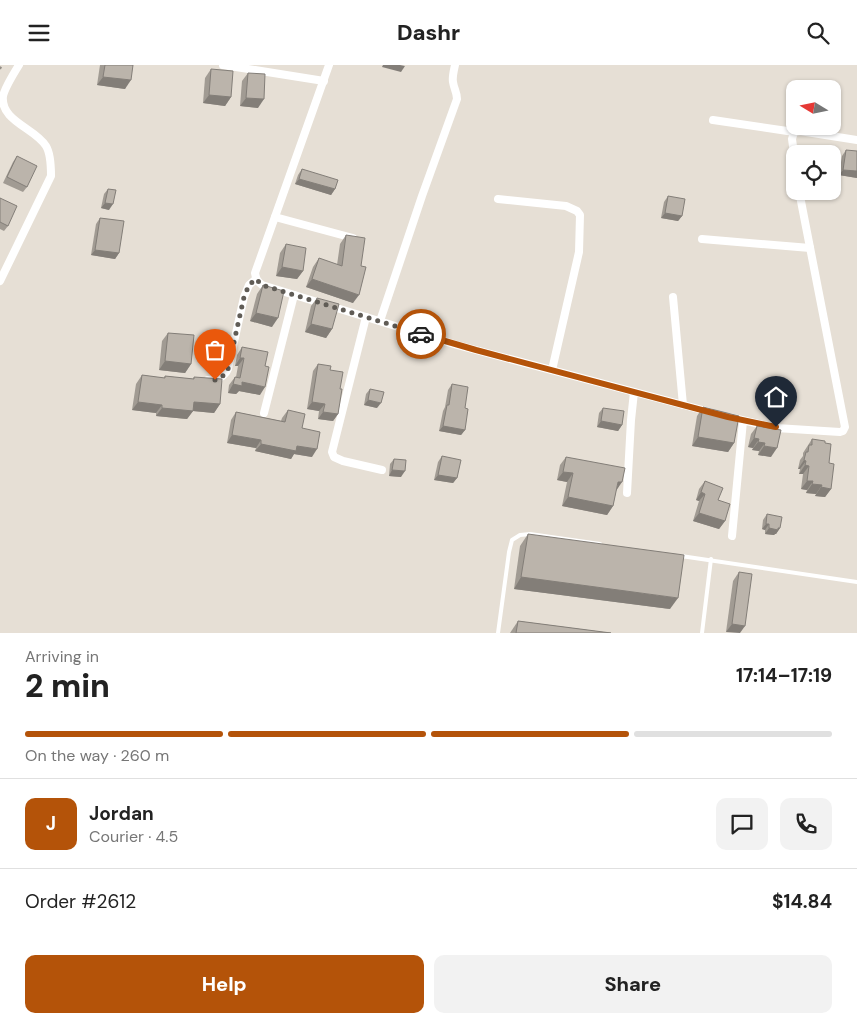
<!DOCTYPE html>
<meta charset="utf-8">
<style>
:root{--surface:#fff;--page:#f2f2f2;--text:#222;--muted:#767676;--line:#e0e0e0;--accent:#b45309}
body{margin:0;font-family:"DM Sans",sans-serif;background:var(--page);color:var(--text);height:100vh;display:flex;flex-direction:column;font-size:19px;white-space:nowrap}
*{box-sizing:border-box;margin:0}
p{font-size:16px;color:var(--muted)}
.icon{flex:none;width:28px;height:28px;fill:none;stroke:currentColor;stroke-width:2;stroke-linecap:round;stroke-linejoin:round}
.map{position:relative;height:568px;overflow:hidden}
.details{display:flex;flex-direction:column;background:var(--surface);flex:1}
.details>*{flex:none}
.needle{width:32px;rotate:280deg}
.fabs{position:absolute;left:786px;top:15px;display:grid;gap:10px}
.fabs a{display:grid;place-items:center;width:55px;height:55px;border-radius:10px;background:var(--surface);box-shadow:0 1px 4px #0004;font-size:25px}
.pin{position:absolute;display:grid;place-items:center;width:42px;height:42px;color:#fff;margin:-51px -21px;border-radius:50% 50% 50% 0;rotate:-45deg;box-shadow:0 0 5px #0007}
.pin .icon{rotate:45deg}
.courier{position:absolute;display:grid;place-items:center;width:50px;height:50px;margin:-25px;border:4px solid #b45309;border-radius:50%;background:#fff;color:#222;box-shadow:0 1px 6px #0007}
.head em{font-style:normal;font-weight:800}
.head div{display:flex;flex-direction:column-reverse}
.head{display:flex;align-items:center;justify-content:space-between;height:85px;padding:0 25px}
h1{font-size:32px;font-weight:800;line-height:38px}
.bar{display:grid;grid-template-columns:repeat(4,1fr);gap:8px 5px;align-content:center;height:60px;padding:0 25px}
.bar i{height:6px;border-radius:4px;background:var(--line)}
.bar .current{background:var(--accent)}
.bar p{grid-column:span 4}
.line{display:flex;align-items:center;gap:12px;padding:0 25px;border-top:1px solid var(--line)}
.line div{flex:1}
.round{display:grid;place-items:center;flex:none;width:52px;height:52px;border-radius:10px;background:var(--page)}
.primary-button{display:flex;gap:10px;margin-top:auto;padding:10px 25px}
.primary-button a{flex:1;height:58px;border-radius:10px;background:var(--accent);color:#fff;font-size:20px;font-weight:800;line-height:58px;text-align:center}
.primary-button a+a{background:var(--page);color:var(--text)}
header{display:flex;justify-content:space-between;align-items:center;height:65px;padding:0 25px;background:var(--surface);font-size:22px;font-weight:800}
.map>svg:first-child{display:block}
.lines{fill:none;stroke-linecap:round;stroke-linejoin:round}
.path{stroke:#938d86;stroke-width:2;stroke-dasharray:2.5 4;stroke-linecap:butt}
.service{stroke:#fff;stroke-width:4}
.minor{stroke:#fff;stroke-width:8}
.wall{fill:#a19b93}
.shaded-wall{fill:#837e78}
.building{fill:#bbb4ab;stroke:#837e78}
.done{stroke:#605c56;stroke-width:5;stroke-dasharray:0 9}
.route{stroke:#b45309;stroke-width:6}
</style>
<header><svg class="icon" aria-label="menu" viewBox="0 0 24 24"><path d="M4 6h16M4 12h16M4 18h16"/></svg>Dashr<svg class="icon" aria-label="search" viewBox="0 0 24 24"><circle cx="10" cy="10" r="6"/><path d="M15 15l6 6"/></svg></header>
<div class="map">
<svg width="857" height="568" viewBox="0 0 857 568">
<rect width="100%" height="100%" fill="#e6dfd5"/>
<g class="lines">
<polyline class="path" points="0,4 2,0"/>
<g class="service">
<polyline points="681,491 857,517"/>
<polyline points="498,568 507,502 509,487 512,475 520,470 530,469 600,479"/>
<polyline points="702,568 711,494"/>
</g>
<g class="minor">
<polyline points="223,0 324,16"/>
<path d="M329,0L255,208C256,214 257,216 262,220L457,280L710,347"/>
<polyline points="713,55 794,67 800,66 857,75"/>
<polyline points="794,67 792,74 795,96"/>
<polyline points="498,134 566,141 577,146 580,150 579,187 552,305"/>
<polyline points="275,152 353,173"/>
<polyline points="702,174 810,183"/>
<path d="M0,216L51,111C51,102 51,89 46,81C35,63 0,56 3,31C5,23 14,8 19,0"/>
<polyline points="673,232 683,340"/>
<polyline points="366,252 332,387 334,392 343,396 382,405"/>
<path d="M380,256L422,131L457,34C457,27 454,24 453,17C452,12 454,5 455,0"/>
<path d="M208,315C217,315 224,313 228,304L244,232L249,220L256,214"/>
<polyline points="264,348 294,230"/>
<polyline points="729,352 776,363 840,367 843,366 845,362 799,126"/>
<polyline points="627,428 631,355 634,327"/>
<polyline points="732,471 743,356"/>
</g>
</g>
<g class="wall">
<polygon points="100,0 133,0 125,24 97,20"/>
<polygon points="211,4 231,32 225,41 203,38 205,13"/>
<polygon points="248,8 258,43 240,41 242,16"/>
<polygon points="846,85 857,113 839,110 842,91"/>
<polygon points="17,91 27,122 23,127 3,118 13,97"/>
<polygon points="302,104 335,124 331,130 295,119 298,110"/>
<polygon points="108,124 109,145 101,143 104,129"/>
<polygon points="668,131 682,151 678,156 661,153 664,137"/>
<polygon points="0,133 8,161 4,166 0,164"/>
<polygon points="100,153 119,188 115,194 91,190 96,159"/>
<polygon points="346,170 361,201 353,238 306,222 313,202 319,193 337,200 340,179"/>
<polygon points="286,179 303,206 297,214 276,211 280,188"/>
<polygon points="263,220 272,262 250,256 257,229"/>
<polygon points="317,233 332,264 326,273 305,267 311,241"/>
<polygon points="168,268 191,299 185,308 159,305 162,276"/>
<polygon points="216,279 224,284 225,296 225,299 220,306 211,305 213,293 211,293 212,285"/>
<polygon points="242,282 260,330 239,326 236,329 228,328 229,320 235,312 236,312 238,301 235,301 237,290"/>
<polygon points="318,299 330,305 340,324 338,349 333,356 318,354 319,346 307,344 313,306"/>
<polygon points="142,310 164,313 165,311 193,314 194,312 220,339 214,348 193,346 187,354 156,351 156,348 132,345 136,319"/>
<polygon points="452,319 465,343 465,365 461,370 439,366 443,346 445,342 448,325"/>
<polygon points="370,324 377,343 364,340 366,329"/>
<polygon points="703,342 734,378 728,387 692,381 697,351"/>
<polygon points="603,343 622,360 618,366 597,362 599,348"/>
<polygon points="288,345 302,363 312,392 294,389 291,394 255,386 256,383 227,378 231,355 236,347 281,356 282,353"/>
<polygon points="757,361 771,392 758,390 759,386 752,385 753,383 748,382 751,369"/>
<polygon points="812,374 825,378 829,398 831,424 825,432 815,431 816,429 806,428 807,425 801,424 803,409 799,409 800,404 798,404 800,395 803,391 803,388"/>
<polygon points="442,391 457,413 453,418 434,415 438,397"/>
<polygon points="566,392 616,426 613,441 607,450 562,441 567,417 557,415 560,400"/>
<polygon points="394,394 401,412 389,411 390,399"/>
<polygon points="705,416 718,435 725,456 719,464 693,456 699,436 696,435 699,424"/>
<polygon points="767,449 780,463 776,469 775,469 774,470 765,469 765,465 762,464 763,455"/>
<polygon points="528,469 670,544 514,524 520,481"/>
<polygon points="739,507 745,561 726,567 733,516"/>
<polygon points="518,556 611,568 510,568"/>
</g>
<g class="shaded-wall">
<polygon points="383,0 400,0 405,1 401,7 382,2"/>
<polygon points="103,12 131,15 125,24 97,20"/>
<polygon points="209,30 231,32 225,41 203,38"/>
<polygon points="246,33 264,34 258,43 240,41"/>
<polygon points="843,105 857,106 857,113 839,110"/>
<polygon points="299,114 335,124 331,130 295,119"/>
<polygon points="105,138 113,139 109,145 101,143"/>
<polygon points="665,148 682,151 678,156 661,153"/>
<polygon points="95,185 119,188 115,194 91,190"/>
<polygon points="282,202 303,206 297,214 276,211"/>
<polygon points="312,214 359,230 353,238 306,222"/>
<polygon points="256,248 278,253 272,262 250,256"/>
<polygon points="311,259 332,264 326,273 305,267"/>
<polygon points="215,287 217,287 213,293 211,293"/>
<polygon points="240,293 244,293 238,301 235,301"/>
<polygon points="165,296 191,299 185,308 159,305"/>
<polygon points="215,299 224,300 220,306 211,305"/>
<polygon points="242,317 265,322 260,330 239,326 236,329 228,328 233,319"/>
<polygon points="368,335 381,338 377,343 364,340"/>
<polygon points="138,337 162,340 156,348 132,345"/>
<polygon points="194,337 220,339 214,348 193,346 187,354 156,351 162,343"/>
<polygon points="312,337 325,339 319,346 307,344"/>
<polygon points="323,347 338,349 333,356 318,354"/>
<polygon points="601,356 622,360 618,366 597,362"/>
<polygon points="443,361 465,365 461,370 439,366"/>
<polygon points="232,370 261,375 256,383 227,378"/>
<polygon points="698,372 734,378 728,387 692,381"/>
<polygon points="754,373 759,374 753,383 748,382"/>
<polygon points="758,377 765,378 759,386 752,385"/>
<polygon points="261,379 297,381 317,384 312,392 294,389 291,394 255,386"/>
<polygon points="764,381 777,383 771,392 758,390"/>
<polygon points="804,395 806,396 800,404 798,404"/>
<polygon points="805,400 809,401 803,409 799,409"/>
<polygon points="392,405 405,406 401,412 389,411"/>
<polygon points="563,407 573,408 567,417 557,415"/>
<polygon points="438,410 457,413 453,418 434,415"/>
<polygon points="807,416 813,416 807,425 801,424"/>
<polygon points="618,417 622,417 616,426"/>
<polygon points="812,419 822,420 816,429 806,428"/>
<polygon points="821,422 831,424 825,432 815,431"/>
<polygon points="701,427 705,429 699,436 696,435"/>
<polygon points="568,432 613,441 607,450 562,441"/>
<polygon points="699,448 725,456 719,464 693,456"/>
<polygon points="766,459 769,459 765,465 762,464"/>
<polygon points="769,463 780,463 776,469 775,469 774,470 765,469"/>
<polygon points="521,512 678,533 670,544 514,524"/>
<polygon points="732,559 745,561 740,568 726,567"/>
</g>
<g class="building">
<polygon points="105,0 133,0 131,15 103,12"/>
<polygon points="211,4 233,6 231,32 209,30"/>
<polygon points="248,8 265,9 264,34 246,33"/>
<polygon points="846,85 857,86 857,106 843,105"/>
<polygon points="17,91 37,101 27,122 7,112"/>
<polygon points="302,104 338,115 335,124 299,114"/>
<polygon points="108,124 116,125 113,139 105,138"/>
<polygon points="668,131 685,134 682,151 665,148"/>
<polygon points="0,133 17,141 8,161 0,157"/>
<polygon points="100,153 124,156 119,188 95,185"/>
<polygon points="346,170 365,173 361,201 366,202 359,230 312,214 319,193 342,201"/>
<polygon points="286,179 306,183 303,206 282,202"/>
<polygon points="263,220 284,226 278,253 256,248"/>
<polygon points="317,233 339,239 332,264 311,259"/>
<polygon points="168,268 194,270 191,299 165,296"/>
<polygon points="216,279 224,280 224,284 229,285 227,293 226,293 224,300 215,299 217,287 215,287"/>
<polygon points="242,282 268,287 265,301 269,302 265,322 242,317 242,321 233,319 235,312 240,313 244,293 240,293"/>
<polygon points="318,299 331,301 330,305 343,307 340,324 342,324 338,349 323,347 325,339 312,337"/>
<polygon points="142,310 165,313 165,311 194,314 194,312 222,314 220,339 194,337 193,346 162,343 162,340 138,337"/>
<polygon points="452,319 468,322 465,343 468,344 465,365 443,361 447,340 449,340"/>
<polygon points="370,324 384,327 381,338 368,335"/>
<polygon points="703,342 739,351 734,378 698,372"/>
<polygon points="603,343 624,346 622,360 601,356"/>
<polygon points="288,345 305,349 302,363 320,367 317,384 297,381 296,386 261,379 261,375 232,370 236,347 285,357"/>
<polygon points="757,361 781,365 777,383 764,381 765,378 758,377 759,374 754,373"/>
<polygon points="812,374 825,376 825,378 831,379 829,398 834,399 831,424 821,422 822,420 812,419 813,416 807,416 809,401 805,400 806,396 804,395 806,387 808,387 809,380 812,380"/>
<polygon points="442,391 461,395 457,413 438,410"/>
<polygon points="566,392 625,403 622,417 618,417 613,441 568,432 573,408 563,407"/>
<polygon points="394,394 406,395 405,406 392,405"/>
<polygon points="705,416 723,423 718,435 730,439 725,456 699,448 705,429 701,427"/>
<polygon points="767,449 782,452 780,463 778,463 778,465 769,463 769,459 766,459"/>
<polygon points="528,469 684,490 678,533 521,512"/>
<polygon points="739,507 752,509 745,561 732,559"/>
<polygon points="518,556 611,568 516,568"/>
</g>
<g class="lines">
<path class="done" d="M215,315C221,313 225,310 228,304L244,232L249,220L256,214L262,220L421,269"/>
<polyline class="route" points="421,269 476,285 728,352 776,362"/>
</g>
</svg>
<div class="fabs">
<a><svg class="needle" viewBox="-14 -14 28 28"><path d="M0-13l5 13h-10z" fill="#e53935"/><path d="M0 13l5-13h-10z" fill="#767676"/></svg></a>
<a><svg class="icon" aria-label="locate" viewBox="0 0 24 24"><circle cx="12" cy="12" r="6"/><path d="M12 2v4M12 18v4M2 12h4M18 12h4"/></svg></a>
</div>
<div class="pin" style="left:215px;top:315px;background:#ea580c"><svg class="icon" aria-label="bag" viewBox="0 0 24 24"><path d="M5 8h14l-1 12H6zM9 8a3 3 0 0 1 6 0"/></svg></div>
<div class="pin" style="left:776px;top:362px;background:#1f2937"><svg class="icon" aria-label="home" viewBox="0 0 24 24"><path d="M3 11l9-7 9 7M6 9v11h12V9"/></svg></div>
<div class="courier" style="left:421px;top:269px"><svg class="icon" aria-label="car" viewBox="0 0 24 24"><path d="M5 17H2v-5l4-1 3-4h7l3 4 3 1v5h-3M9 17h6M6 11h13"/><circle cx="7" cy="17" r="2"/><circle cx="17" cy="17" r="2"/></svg></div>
</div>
<section class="details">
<div class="head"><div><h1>2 min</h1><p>Arriving in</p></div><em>17:14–17:19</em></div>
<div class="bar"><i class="current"></i><i class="current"></i><i class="current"></i><i></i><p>On the way · 260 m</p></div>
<div class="line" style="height:90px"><b class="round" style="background:var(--accent);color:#fff">J</b><div><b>Jordan</b><p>Courier · 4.5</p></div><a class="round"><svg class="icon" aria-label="chat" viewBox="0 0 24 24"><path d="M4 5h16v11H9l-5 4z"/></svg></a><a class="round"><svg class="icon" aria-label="phone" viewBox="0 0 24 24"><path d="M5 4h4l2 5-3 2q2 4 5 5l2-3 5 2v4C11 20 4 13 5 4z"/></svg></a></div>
<div class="line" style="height:65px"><div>Order #2612</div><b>$14.84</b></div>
<div class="primary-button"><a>Help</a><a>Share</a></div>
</section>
